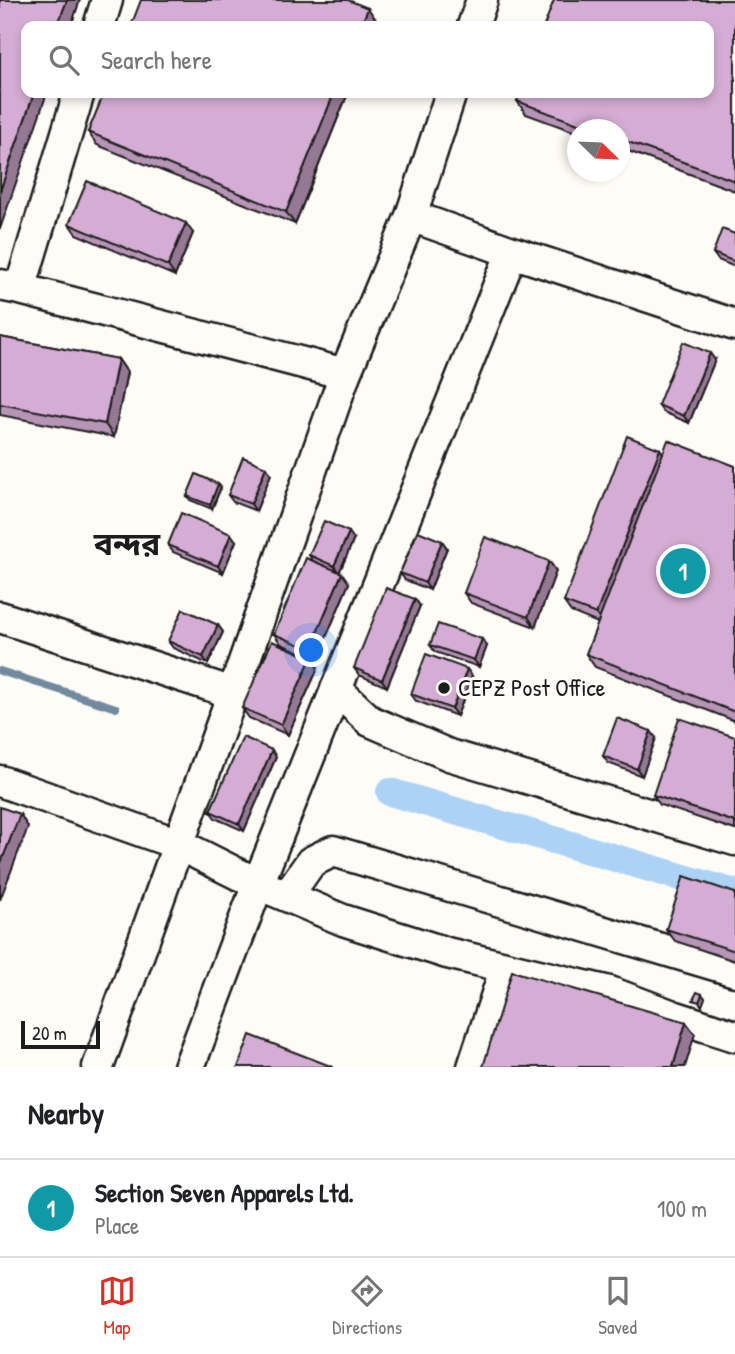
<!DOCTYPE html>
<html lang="en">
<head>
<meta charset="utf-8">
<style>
	:root { --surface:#fff; --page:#f6f6f6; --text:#202124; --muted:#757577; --line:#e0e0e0; --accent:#d93025 }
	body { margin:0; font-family:"Patrick Hand","Noto Sans Bengali",sans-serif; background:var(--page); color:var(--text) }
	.compass { position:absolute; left:567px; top:119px; width:63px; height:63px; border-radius:50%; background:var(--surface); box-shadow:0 4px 10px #0003; rotate:113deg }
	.scale { position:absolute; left:21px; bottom:18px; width:79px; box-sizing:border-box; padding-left:7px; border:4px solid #1c1c1c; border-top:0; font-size:19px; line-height:24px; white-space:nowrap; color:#1c1c1c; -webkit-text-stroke:5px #fdfcf7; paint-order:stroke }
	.you { position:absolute; left:312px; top:651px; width:24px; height:24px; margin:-18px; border:5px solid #fff; border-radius:50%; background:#1a73e8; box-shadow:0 0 0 10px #1a73e833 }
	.badge { display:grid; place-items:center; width:46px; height:46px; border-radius:50%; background:var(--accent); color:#fff; font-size:23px; font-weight:700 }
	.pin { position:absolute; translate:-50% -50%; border:4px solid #fff; box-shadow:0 2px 7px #0006 }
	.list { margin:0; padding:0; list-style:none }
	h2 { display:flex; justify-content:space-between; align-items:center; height:91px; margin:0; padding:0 28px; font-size:30px }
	h2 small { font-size:23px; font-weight:400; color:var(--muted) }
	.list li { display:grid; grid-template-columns:46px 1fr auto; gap:21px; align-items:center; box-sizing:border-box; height:98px; padding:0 28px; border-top:2px solid var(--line) }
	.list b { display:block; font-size:26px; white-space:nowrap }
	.list p { margin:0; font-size:23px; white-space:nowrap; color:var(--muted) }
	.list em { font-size:23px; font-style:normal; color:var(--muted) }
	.icon { flex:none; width:38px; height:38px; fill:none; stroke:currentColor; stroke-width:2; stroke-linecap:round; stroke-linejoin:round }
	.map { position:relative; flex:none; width:735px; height:1067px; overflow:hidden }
	.search { position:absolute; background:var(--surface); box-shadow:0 4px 10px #0003; left:21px; right:21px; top:21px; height:77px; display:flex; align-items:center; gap:18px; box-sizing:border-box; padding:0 24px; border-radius:14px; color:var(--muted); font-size:26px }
	.sheet { height:189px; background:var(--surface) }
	nav { display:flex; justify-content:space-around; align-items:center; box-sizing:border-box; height:98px; border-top:2px solid var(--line); background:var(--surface); font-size:19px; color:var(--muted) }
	nav a { display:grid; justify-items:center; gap:4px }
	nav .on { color:var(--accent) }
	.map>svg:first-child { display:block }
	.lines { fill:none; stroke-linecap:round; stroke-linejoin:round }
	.stream { stroke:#728a9f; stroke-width:8 }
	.canal { stroke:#acd3f6; stroke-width:28 }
	.minor-casing { stroke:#1c1c1c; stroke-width:35 }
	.minor { stroke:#fdfcf7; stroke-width:30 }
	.wall { fill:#b795b6; stroke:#1c1c1c; stroke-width:2 }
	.shaded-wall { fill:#957994; stroke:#1c1c1c; stroke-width:2 }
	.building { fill:#d5add4; stroke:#1c1c1c; stroke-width:2 }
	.poi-dot { fill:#1c1c1c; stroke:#fdfcf7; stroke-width:2.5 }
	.labels { text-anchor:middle; stroke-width:6; stroke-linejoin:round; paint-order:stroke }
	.poi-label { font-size:24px; fill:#1c1c1c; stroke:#fdfcf7; text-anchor:start }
	.district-label { font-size:32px; font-weight:bold; fill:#1c1c1c; stroke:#fdfcf7 }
</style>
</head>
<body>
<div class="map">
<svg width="735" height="1067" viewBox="0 0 735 1067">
	<rect width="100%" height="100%" fill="#fdfcf7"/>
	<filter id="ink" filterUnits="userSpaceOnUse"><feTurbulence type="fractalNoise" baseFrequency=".0143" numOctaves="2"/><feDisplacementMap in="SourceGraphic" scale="14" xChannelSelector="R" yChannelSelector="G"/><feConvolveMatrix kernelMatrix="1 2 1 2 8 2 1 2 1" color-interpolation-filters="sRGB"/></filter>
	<g filter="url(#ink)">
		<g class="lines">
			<path class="stream" d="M0 671 116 708"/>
			<path class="canal" d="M390 792 735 893"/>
			<defs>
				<path id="minor" d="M99 26 107 0
					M473 26 482 0
					M411 216 512 252 735 325
					M0 285 20 289 345 374
					M20 289 79 93
					M0 617 233 693
					M336 689 370 721 449 755 735 840
					M0 781 178 844 258 884 343 920 447 953 610 992 676 1017 735 1036
					M287 896 311 862 333 851 735 971
					M98 1067 233 693 345 374 411 216 451 93
					M189 1067 258 884 512 252
					M473 1067 506 967"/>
			</defs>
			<use href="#minor" class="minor-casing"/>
			<use href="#minor" class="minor"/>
		</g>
		<path class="wall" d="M735 0V191L620 148V130H578V133L526 114 517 101Z
			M348 93 295 224 97 145 88 132Z
			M69 224 193 233 175 276 76 234Z
			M735 234V267L718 260 713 253Z
			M0 337 118 359 127 372 114 437 0 415Z
			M715 360 689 423 663 412 658 405Z
			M660 449 663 454 735 466V721L595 667 586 654 598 623 571 612 564 602Z
			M266 467 271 474 256 511 233 502 228 495Z
			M221 487 212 509 190 500 187 496Z
			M354 539 339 572 349 583 317 659 281 644 274 634 313 561 309 555Z
			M236 541 223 573 173 552 168 545Z
			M442 541 447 548 430 590 405 580 400 573Z
			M549 561 556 571 535 627 471 603 464 593Z
			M415 599 420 606 387 687 359 675 354 668Z
			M218 625 223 632 208 664 173 648 168 641Z
			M430 645 487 646 479 667 435 652Z
			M318 668 288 735 249 718 242 708Z
			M472 676 457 716 416 701 411 694Z
			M735 737V830L660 805 653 795Z
			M656 738 642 776 608 763 603 756Z
			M276 757 244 831 215 818 210 811Z
			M735 893V961L675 941 666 929Z"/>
		<path class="shaded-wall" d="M67 0H80L71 26H57Z
			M368 8 377 21 374 26H361Z
			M34 93H47L0 229V191Z
			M334 93H348L295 224 286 212Z
			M186 223 193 233 175 276 168 266Z
			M710 353 715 360 689 423 684 416Z
			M118 359 127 372 114 437 105 424Z
			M660 449 667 459 603 624 596 614Z
			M266 467 271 474 256 511 251 504Z
			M218 484 221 487 212 509 210 505Z
			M349 532 354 539 339 573 334 566Z
			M231 534 236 541 223 573 218 566Z
			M442 541 447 548 430 590 425 583Z
			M549 561 556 571 535 627 528 617Z
			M342 573 349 583 317 659 310 649Z
			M415 599 420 606 387 687 382 680Z
			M218 625 223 632 208 664 203 657Z
			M482 639 487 646 479 667 474 660Z
			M311 658 318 668 288 735 281 725Z
			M467 669 472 676 457 716 452 709Z
			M651 731 656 738 642 776 637 769Z
			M272 750 276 757 244 831 239 824Z
			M20 814 28 827 0 900V865Z
			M702 994 705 998 702 1006 699 1002Z
			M686 1022 695 1034 685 1067H673Z"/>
		<path class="building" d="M0 0H67L57 26H26V93H34L0 191Z
			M141 0H348L368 8 361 26H131Z
			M554 0H735V181L620 139V130H594L517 101 520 93H709V26H544Z
			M104 93H334L286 212 88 132Z
			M87 181 186 223 168 266 69 224Z
			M722 229 735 234V262L713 253Z
			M0 337 118 359 105 424 0 404Z
			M683 342 710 353 684 416 658 405Z
			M627 436 660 449 596 614 564 602Z
			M668 440 735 466V712L586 654Z
			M243 457 266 467 251 504 228 495Z
			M196 474 218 484 210 505 187 496Z
			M181 513 231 534 218 566 168 545Z
			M324 521 349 532 334 566 309 555Z
			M418 531 442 541 425 583 400 573Z
			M485 537 549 561 528 617 464 593Z
			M306 558 342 573 310 649 274 634Z
			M386 588 415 599 382 680 354 668Z
			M183 609 218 625 203 657 168 641Z
			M438 624 482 639 474 660 430 645Z
			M272 641 311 658 281 725 242 708Z
			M426 654 467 669 452 709 411 694Z
			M617 718 651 731 637 769 603 756Z
			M679 718 735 737V822L653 795Z
			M243 737 272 750 239 824 210 811Z
			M0 807 20 814 0 865Z
			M684 876 735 893V951L666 929Z
			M512 971 686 1022 673 1067H483Z
			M697 992 702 994 699 1002 693 1000Z
			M250 1035 333 1067H238Z"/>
	</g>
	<circle class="poi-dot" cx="444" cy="688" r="7"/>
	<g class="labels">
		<g class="poi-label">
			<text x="458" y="696">CEPZ Post Office</text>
		</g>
		<g class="district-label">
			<text x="127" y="555">বন্দর</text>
		</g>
	</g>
</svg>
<svg class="compass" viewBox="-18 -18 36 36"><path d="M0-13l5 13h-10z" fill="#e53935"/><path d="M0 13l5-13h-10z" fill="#757577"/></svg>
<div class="scale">20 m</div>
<div class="you"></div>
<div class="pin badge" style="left:683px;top:571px;background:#0f9aa8">1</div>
<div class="search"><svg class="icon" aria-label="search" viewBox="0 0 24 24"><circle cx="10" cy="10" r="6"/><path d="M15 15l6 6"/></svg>Search here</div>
</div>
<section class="sheet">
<h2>Nearby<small></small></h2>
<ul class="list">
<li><span class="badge" style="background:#0f9aa8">1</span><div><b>Section Seven Apparels Ltd.</b><p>Place</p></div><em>100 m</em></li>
</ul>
</section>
<nav>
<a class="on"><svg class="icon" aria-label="map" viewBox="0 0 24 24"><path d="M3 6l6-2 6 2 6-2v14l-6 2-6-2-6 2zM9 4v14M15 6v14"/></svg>Map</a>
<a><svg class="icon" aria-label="directions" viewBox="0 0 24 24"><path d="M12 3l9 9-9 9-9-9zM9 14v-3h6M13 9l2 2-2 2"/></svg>Directions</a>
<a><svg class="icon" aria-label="saved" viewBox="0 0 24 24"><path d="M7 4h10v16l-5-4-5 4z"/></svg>Saved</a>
</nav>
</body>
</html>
